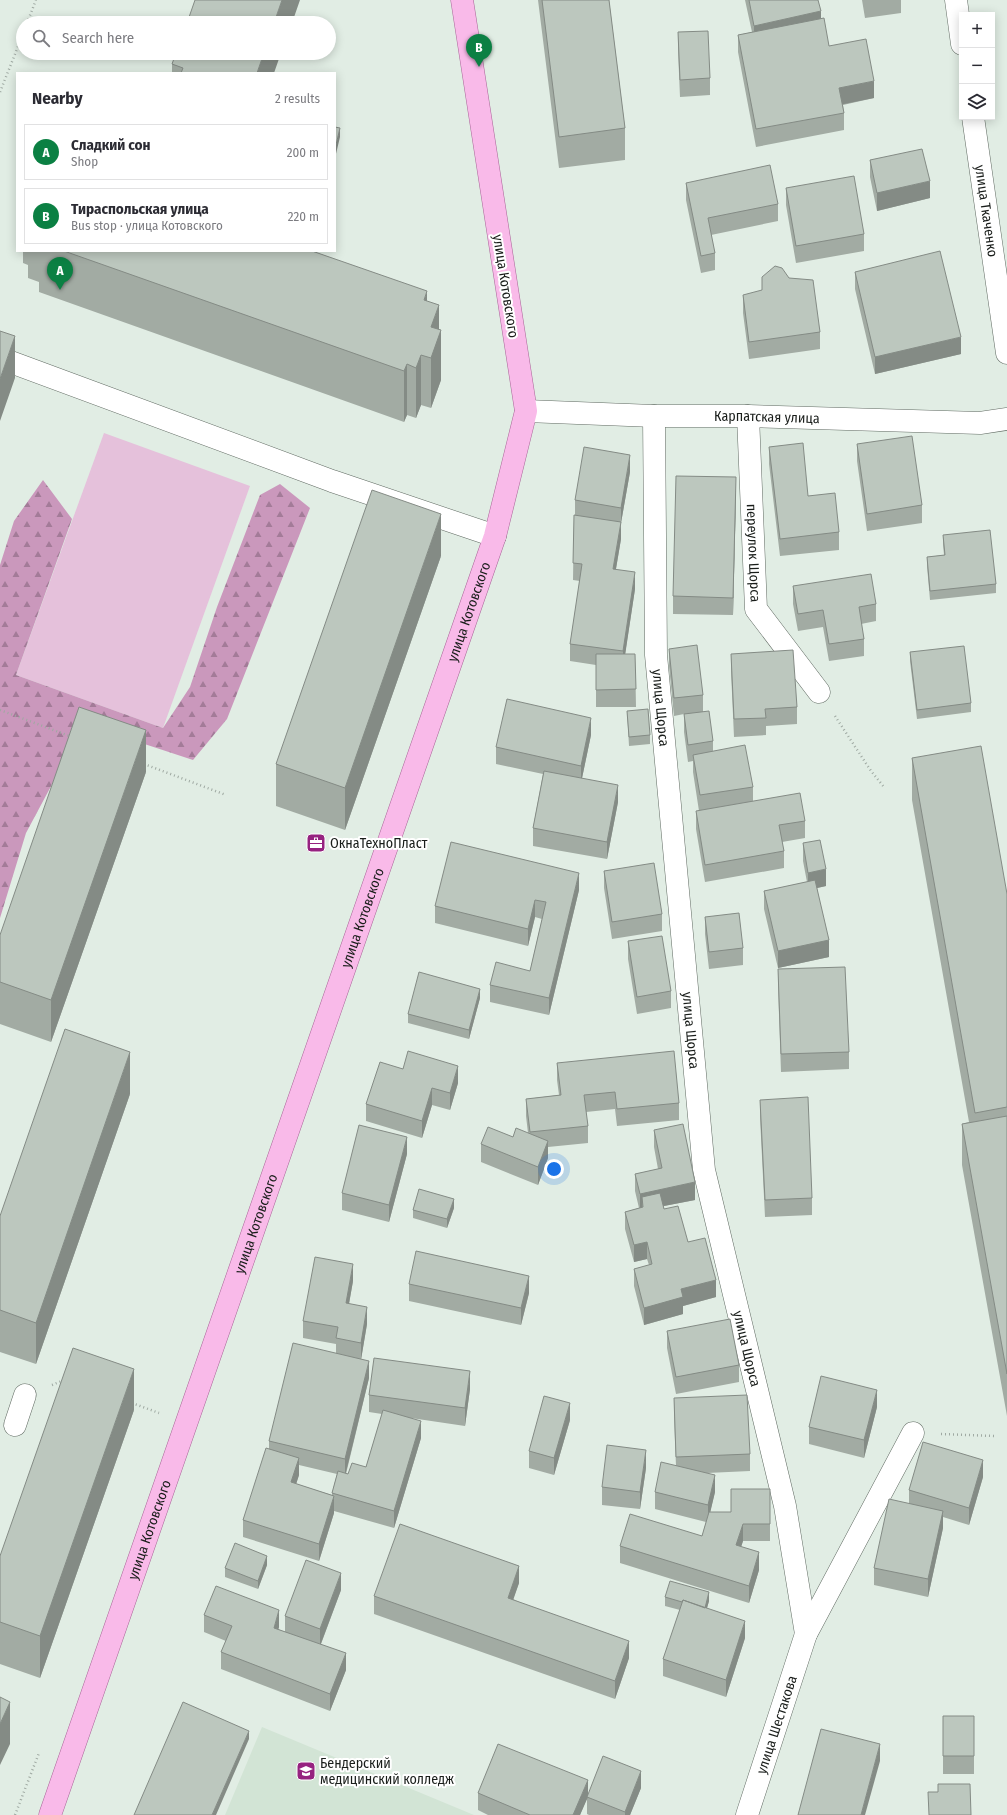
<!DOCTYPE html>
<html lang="en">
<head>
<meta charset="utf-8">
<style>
	:root { --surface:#fff; --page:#f2f2f3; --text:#2b2b33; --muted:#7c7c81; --line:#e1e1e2; --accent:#0b8043 }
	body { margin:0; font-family:"Fira Sans Condensed",sans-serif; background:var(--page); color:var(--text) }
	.controls { position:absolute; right:12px; top:12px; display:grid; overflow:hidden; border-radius:0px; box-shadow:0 2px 10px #0003 }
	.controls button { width:36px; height:36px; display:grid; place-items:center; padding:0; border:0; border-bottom:1px solid var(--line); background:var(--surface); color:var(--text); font:20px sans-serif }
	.you { position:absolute; left:554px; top:1169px; width:14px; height:14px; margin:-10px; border:3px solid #fff; border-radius:50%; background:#1a73e8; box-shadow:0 0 0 6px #1a73e833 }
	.badge { display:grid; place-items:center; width:26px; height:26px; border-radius:50%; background:var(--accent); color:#fff; font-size:13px; font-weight:700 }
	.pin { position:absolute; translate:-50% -33px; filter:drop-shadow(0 1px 2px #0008) }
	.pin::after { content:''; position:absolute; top:21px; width:14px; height:12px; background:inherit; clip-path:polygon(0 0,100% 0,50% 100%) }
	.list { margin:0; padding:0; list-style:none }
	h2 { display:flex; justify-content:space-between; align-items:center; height:52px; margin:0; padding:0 16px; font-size:17px }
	h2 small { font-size:13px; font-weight:400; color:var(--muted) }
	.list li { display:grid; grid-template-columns:26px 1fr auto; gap:12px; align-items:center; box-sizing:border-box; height:56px; margin:0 8px 8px; padding:0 8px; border:1px solid var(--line); border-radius:0px }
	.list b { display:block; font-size:15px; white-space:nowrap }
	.list p { margin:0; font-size:13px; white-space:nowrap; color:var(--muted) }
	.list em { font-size:13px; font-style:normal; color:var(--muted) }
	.icon { flex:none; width:22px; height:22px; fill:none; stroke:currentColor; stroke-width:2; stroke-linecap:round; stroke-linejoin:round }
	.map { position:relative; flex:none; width:1007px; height:1815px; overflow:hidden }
	.search { position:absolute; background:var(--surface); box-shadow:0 2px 10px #0003; left:16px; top:16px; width:320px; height:44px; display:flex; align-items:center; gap:10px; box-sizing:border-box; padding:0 14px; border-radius:22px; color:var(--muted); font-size:15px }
	.panel { position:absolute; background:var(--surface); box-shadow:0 2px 10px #0003; left:16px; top:72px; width:320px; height:180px; border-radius:0px }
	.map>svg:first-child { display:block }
	.built { fill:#d2e4d5 }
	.green { fill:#e5c1db }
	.forest { fill:url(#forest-firs) }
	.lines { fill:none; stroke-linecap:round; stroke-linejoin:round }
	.minor-casing { stroke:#616b63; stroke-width:23 }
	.major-casing { stroke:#a86597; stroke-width:23 }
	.path { stroke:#9fa9a2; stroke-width:2.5; stroke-dasharray:1 3; stroke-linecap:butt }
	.minor { stroke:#fff; stroke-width:22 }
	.major { stroke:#f9bae9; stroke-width:22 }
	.wall { fill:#a2aba3; fill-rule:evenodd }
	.shaded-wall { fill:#848b85 }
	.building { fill:#bcc7be; stroke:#848b85 }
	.labels { text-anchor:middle; stroke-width:4; stroke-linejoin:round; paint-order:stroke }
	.street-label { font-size:14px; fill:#191d1a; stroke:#fff }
	.poi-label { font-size:14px; fill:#191d1a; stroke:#fff; text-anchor:start }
</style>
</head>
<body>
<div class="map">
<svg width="1007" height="1815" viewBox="0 0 1007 1815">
	<defs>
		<pattern id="forest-firs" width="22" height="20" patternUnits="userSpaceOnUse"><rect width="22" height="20" fill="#ca98bc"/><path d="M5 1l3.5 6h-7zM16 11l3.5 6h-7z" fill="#a37b98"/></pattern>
	</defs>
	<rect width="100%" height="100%" fill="#e1ede4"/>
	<path class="built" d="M262 1727 474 1815H225Z"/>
	<path class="green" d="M104 433 250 486 163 728 16 675Z"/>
	<path class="forest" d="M43 480 72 519 16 675 163 728 190 687 217 607 260 495 280 484 310 508 227 719 193 760 108 732 57 775 26 833 0 918V565L14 521Z"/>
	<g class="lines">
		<defs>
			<g id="minor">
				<path d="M956 0 962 44"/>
				<path id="s1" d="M973 117 1007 353"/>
				<path d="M0 358 332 481 495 536"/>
				<path id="s2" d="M526 411 654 416H748L980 423 1007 419"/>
				<path id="s3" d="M654 416 656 655 704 1170 785 1506 806 1634"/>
				<path id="s4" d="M748 416 756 609 819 692"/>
				<path d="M15 1425 25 1395"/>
				<path id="s5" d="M747 1815 806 1634 913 1433"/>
			</g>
			<g id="major">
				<path id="s6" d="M50 1815 495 536 526 411 462 0"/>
			</g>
		</defs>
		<use href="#minor" class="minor-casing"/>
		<use href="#major" class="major-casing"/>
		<path class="path" d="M27 23 36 0
			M0 92 23 34
			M0 710 72 737
			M835 716 871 771 884 787
			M144 764 226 795
			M52 1385 64 1380
			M132 1403 159 1413
			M941 1434 994 1436
			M15 1815 39 1753"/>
		<use href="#minor" class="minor"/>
		<use href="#major" class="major"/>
	</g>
	<path class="wall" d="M538 0H609L625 128V160L559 168Z
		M745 0H818L821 19 829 46 874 98 843 105 844 113V130L756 147 738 52V35L752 32Z
		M862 0H901V13L865 18Z
		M678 32 710 78V95L680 97 678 50Z
		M172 64 274 73H172Z
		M870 160 930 198 877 211 870 177Z
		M686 183 778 204V221L711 235 715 253V270L701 273 686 200Z
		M786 188 864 234V251L796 263 786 205Z
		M23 251H312L427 301 439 329 441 380 431 408 421 405 416 418 407 415 404 422 39 292V282L28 278V265L23 263Z
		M855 272 961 354 875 374 855 289Z
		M743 295 820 332V349L749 359 743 313Z
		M857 444 922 505V523L867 531 857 461Z
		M769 447 808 496 839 532V550L780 556 769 464Z
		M630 472 621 523V539L616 569 635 589 625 654H635L636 707H596V665L570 661V644L580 581 573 580 574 515H575V500Z
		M736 494 733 615 673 614V596Z
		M943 535 996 584V593L930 600 927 566V557L944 555 943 544Z
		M441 556 345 830 276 806V764Z
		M793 586 876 604V621L861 624 864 639V656L829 661 823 627 798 631 793 604Z
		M669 649 703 695V712L713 741V751L753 787V801L805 821V838L782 842 784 851V868L705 882 696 829V811H699L693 772V761L688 762 684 732V714L674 716 669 666Z
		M910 652 971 703V712L917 719 910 661Z
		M731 654 797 707V724L766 726V735L734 737 731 671Z
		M627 711 650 735V744L629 746Z
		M591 735 582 778 618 802 607 859 533 846V828L543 774 496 764V747Z
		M912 758 1007 894V1416L962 1165V1124L969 1122 912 800Z
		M146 772 51 1042 0 1024V935Z
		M803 843 826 886 817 888 829 957 778 968 764 909V891L807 882 803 861Z
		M604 871 662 914V931L612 939 604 888Z
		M579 890 549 1015 490 1002V985L530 971 542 919 535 917 528 946 435 923V906Z
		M705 917 743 948V965L709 969 705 934Z
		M628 941 671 991V1008L637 1014 628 959Z
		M778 969 849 1052V1069L781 1072 778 986Z
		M480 998 469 1039 408 1023V1014Z
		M557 1063 679 1103V1120L617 1126 615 1109 586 1112 588 1126V1143L548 1147V1158L538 1185 481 1162V1144L513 1137 528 1133 526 1116V1099L559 1095 557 1080Z
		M403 1069 458 1083 450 1110 432 1105 422 1138 366 1121V1104Z
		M130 1094 36 1364 0 1352V1216Z
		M760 1100 812 1198V1215L765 1217 760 1117Z
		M654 1130 695 1200 664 1206V1209L688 1242 716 1297 683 1306V1314L644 1325 634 1286V1269L649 1265 647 1259 634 1262 625 1229V1212L639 1208 635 1191V1174L658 1169 654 1147Z
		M407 1154 389 1222 342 1210V1193Z
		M454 1208 447 1228 413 1218V1210Z
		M353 1281 349 1304 367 1324 361 1359 369 1378 346 1474H348L366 1467 382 1414 369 1412V1395L470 1389 465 1426 411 1418 421 1438 394 1528 334 1511V1513L319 1561 243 1537V1520L269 1449V1441L336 1353V1344L303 1338V1321ZM299 1465 337 1474 332 1493V1495L296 1484 299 1475Z
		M409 1284 529 1293 521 1325 409 1301Z
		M667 1331 739 1365V1382L676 1394 667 1348Z
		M674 1398 750 1454V1471L707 1473 715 1492 710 1512H731L770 1489V1541H743L741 1547 759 1570 749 1603 620 1563V1546L702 1536 706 1522 655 1509V1492L676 1466 674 1416Z
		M877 1407 864 1458 809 1444V1427Z
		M134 1410 40 1678 0 1664V1556Z
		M570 1420 554 1475 529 1468V1451Z
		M646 1468 640 1509 602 1505V1487Z
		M983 1477 969 1525 943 1517V1528L928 1597 874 1585V1568L909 1504V1490Z
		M267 1565 258 1589 225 1577V1568Z
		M519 1583 513 1599 629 1658 615 1699 374 1614V1596Z
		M341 1590 321 1644 346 1670 330 1711 221 1669V1652L226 1641 204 1632V1615L279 1627 278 1629 285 1632V1616Z
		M665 1597 709 1601 707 1608 745 1638 726 1697 663 1676V1659L680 1610 665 1606Z
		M943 1716H974V1774H943Z
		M641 1788 630 1815H589L587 1814V1798L580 1815H488L478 1810V1793L588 1796Z"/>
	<path class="shaded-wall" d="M282 0H300L292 23H274Z
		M821 11V28L754 43V26Z
		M264 53H281L274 73H257Z
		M874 81V98L839 105V88Z
		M340 128V137L335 158V149Z
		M930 181V198L877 211V193Z
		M427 291V341L424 300Z
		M439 305V335L441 330V380L431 408V327Z
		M15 336V378L0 421V379Z
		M961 337V354L875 374V357Z
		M421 355V405L416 418V368Z
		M407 364V415L404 422V371Z
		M630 455V472L621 523V539L613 586V569L621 524V508Z
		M736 477V494L733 615V598Z
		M441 514V556L345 830V788Z
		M635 572V589L623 669V651Z
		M591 718V735L581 783V766Z
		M146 730V772L51 1042V1000Z
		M618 785V802L607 859V842Z
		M826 869V886L808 890V873Z
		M579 873V890L549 1015V998Z
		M535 900V917L528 946V929Z
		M829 940V957L778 968V951Z
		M480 989V998L469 1039V1030Z
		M130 1052V1094L36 1364V1323Z
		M458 1066V1083L450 1110V1093Z
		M432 1088V1105L422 1138V1121Z
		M407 1137V1154L389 1222V1205Z
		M548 1141V1158L538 1185V1167Z
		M695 1182V1200L643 1210 642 1197V1211H640V1194Z
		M454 1199V1208L447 1228V1219Z
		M647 1242V1259L634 1262V1245Z
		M353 1264V1281L346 1320V1303Z
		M529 1276V1293L521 1325V1308Z
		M716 1280V1297L683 1306V1314L644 1325V1308L681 1289Z
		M367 1307V1324L361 1360V1343Z
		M369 1361V1378L345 1476V1459Z
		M134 1369V1410L40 1678V1636Z
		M470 1371V1389L465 1426V1408Z
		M877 1390V1407L864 1458V1440Z
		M570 1403V1420L554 1475V1458Z
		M421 1421V1438L394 1528V1511Z
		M646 1450V1468L640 1509V1492Z
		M299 1458V1475L291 1500V1482Z
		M983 1460V1477L969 1525V1508Z
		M715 1475V1492L708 1522V1505Z
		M334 1496V1513L319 1561V1544Z
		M943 1511V1528L928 1597V1579Z
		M743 1524V1541L736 1562V1545Z
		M759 1552V1570L749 1603V1586Z
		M267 1556V1565L258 1589V1581Z
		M519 1566V1583L508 1615V1598Z
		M341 1573V1590L320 1646V1629Z
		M709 1592V1601L704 1618V1609Z
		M279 1610V1627L274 1645V1628Z
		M745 1621V1638L726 1697V1680Z
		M629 1641V1658L615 1699V1681Z
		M346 1653V1670L330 1711V1694Z
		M10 1702V1744L0 1765V1724Z
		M249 1731V1739L216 1815H212Z
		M880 1744V1761L865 1815H861Z
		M641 1771V1788L630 1815H625V1812Z
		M588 1780V1797L580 1815H573Z"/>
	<path class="building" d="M195 0H282L274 23H187Z
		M542 0H609L625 128 559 137Z
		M749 0H818L821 11 754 26Z
		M824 18 829 46 866 39 874 81 839 88 844 113 756 129 738 35Z
		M708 31 710 78 680 80 678 32Z
		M176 53H264L257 73H181L183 68 172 64Z
		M335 127 340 128 335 149Z
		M922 149 930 181 877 193 870 160Z
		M770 165 778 204 708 218 715 253 701 256 686 183Z
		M854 176 864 234 796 246 786 188Z
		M64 251H312L427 291 424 300 439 305 431 327 441 330 431 358 421 355 416 368 407 364 404 371Z
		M940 251 961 337 875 357 855 272Z
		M775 266 782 268 789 278 813 280 820 332 749 342 743 295 762 290V277Z
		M0 331 15 336 0 379Z
		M912 436 922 505 867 514 857 444Z
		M803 443 808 496 835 493 839 532 780 539 769 447Z
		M584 447 630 455 621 508 575 500Z
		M676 476 736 477 733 598 673 596Z
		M372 490 441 514 345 788 276 764Z
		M574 515 621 522 613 569 635 572 623 651 570 644 582 564 573 563Z
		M990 530 996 584 930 591 927 557 945 555 943 535Z
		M871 574 876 604 859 607 864 639 829 644 823 610 798 614 793 586Z
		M697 645 703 695 674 698 669 649Z
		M964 646 971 703 917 710 910 652Z
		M793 650 797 707 765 709 766 718 734 719 731 654Z
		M596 654H635L636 689 596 690Z
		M507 699 591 718 581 766 496 747Z
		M79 707 146 730 51 1000 0 982V935Z
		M648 709 650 735 629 737 627 711Z
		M709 711 713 741 688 745 684 714Z
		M745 745 753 787 700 795 693 755Z
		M981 746 1007 894V1107L975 1113 912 758Z
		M544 771 618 785 607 842 533 828Z
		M800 793 805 821 779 825 784 851 705 865 696 811Z
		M820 840 826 869 808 873 803 843Z
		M451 842 579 873 549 998 490 985 496 962 530 971 546 902 535 900 528 929 435 906Z
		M654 863 662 914 612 922 604 871Z
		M815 880 829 940 778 951 764 891Z
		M739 913 743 948 709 952 705 917Z
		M662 936 671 991 637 997 628 941Z
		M845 967 849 1052 781 1054 778 969Z
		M419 972 480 989 469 1030 408 1014Z
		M65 1029 130 1052 36 1323 0 1310V1216Z
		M408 1051 458 1066 450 1093 432 1088 422 1121 366 1104 380 1062 403 1069Z
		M674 1051 679 1103 617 1109 615 1092 584 1095 588 1126 530 1132 526 1099 561 1095 557 1063Z
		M808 1097 812 1198 765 1200 760 1100Z
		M1007 1116V1374L962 1124Z
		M683 1124 695 1182 640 1194 635 1174 662 1168 654 1130Z
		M359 1125 407 1137 389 1205 342 1193Z
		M488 1127 513 1137 516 1128 548 1141 538 1167 481 1144Z
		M419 1189 454 1199 447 1219 413 1210Z
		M660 1193 664 1209 678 1206 688 1242 705 1238 716 1280 681 1289 683 1297 644 1308 634 1269 652 1264 647 1242 634 1245 625 1212 643 1207 642 1197Z
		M416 1251 529 1276 521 1308 409 1284Z
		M315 1257 353 1264 346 1303 367 1307 361 1343 336 1338 338 1327 303 1321Z
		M730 1319 739 1365 676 1377 667 1331Z
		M293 1343 369 1361 345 1459 269 1441Z
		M73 1348 134 1369 40 1636 0 1622V1556Z
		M374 1358 470 1371 465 1408 369 1395Z
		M821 1376 877 1390 864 1440 809 1427Z
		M747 1395 750 1454 676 1457 674 1398Z
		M544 1396 570 1403 554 1458 529 1451Z
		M383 1410 421 1421 394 1511 332 1493 338 1471 348 1474 352 1463 366 1467Z
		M923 1442 983 1460 969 1508 909 1490Z
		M607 1445 646 1450 640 1492 602 1487Z
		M266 1448 299 1458 291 1482 334 1496 319 1544 243 1520Z
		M661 1462 715 1475 708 1505 655 1492Z
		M731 1489H770V1524H743L736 1545 759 1552 749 1586 620 1546 630 1514 702 1536 709 1512H731Z
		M889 1499 943 1511 928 1579 874 1568Z
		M400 1524 519 1566 508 1598 629 1641 615 1681 374 1596Z
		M235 1543 267 1556 258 1581 225 1568Z
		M306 1560 341 1573 320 1629 285 1616Z
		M670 1581 709 1592 705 1608 683 1600 682 1602 665 1597Z
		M216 1586 279 1610 274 1628 346 1653 330 1694 221 1652 232 1626 204 1615Z
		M683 1600 745 1621 726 1680 663 1659Z
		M0 1697 10 1702 0 1724Z
		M183 1702 249 1731 212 1815H134Z
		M943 1716H974V1756H943Z
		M821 1729 880 1744 861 1815H798Z
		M498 1744 588 1780 573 1815H530L478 1793Z
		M603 1756 641 1771 625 1812 587 1797Z
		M938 1784H970L971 1815H929L928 1792H938Z"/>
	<defs>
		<symbol id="office-square" viewBox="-11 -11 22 22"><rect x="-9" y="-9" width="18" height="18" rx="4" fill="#962280" stroke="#fff"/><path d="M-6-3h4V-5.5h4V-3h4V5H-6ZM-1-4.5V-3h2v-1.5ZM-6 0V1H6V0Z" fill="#fff"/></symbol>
		<symbol id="university-square" viewBox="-11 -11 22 22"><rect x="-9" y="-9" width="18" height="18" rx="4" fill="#962280" stroke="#fff"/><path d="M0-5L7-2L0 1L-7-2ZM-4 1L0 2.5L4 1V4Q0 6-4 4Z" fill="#fff"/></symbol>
	</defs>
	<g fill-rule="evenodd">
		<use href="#office-square" x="305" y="832" width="22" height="22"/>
		<use href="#university-square" x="295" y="1760" width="22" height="22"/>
	</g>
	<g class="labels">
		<g class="street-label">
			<text dy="5" stroke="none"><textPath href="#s1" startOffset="95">улица Ткаченко</textPath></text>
			<text transform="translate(506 286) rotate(81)" y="5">улица Котовского</text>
			<text dy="5" stroke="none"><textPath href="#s2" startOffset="241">Карпатская улица</textPath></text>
			<text dy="5" stroke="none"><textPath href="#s4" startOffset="137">переулок Щорса</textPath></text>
			<text dy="5" stroke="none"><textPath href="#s6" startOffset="1274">улица Котовского</textPath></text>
			<text dy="5" stroke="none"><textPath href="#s3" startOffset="292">улица Щорса</textPath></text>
			<text dy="5" stroke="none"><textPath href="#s6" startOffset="950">улица Котовского</textPath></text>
			<text dy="5" stroke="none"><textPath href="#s3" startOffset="616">улица Щорса</textPath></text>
			<text dy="5" stroke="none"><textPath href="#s6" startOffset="626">улица Котовского</textPath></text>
			<text dy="5" stroke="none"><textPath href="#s3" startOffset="940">улица Щорса</textPath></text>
			<text dy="5" stroke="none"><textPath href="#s6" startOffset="302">улица Котовского</textPath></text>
			<text dy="5" stroke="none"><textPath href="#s5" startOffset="95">улица Шестакова</textPath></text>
		</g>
		<g class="poi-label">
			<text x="330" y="848">ОкнаТехноПласт</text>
			<text x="320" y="1768">Бендерский<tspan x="320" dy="16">медицинский колледж</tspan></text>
		</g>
	</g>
</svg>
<div class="controls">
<button>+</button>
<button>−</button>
<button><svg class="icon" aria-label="layers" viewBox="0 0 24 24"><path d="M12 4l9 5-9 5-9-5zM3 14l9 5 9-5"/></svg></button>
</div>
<div class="you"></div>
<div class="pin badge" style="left:60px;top:290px">A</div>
<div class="pin badge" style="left:479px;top:67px">B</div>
<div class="search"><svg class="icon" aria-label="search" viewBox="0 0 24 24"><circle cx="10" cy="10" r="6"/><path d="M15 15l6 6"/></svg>Search here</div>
<section class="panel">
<h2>Nearby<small>2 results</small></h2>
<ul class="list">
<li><span class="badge">A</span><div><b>Сладкий сон</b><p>Shop</p></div><em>200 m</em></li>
<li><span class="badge">B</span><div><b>Тираспольская улица</b><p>Bus stop · улица Котовского</p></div><em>220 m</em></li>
</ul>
</section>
</div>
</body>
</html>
